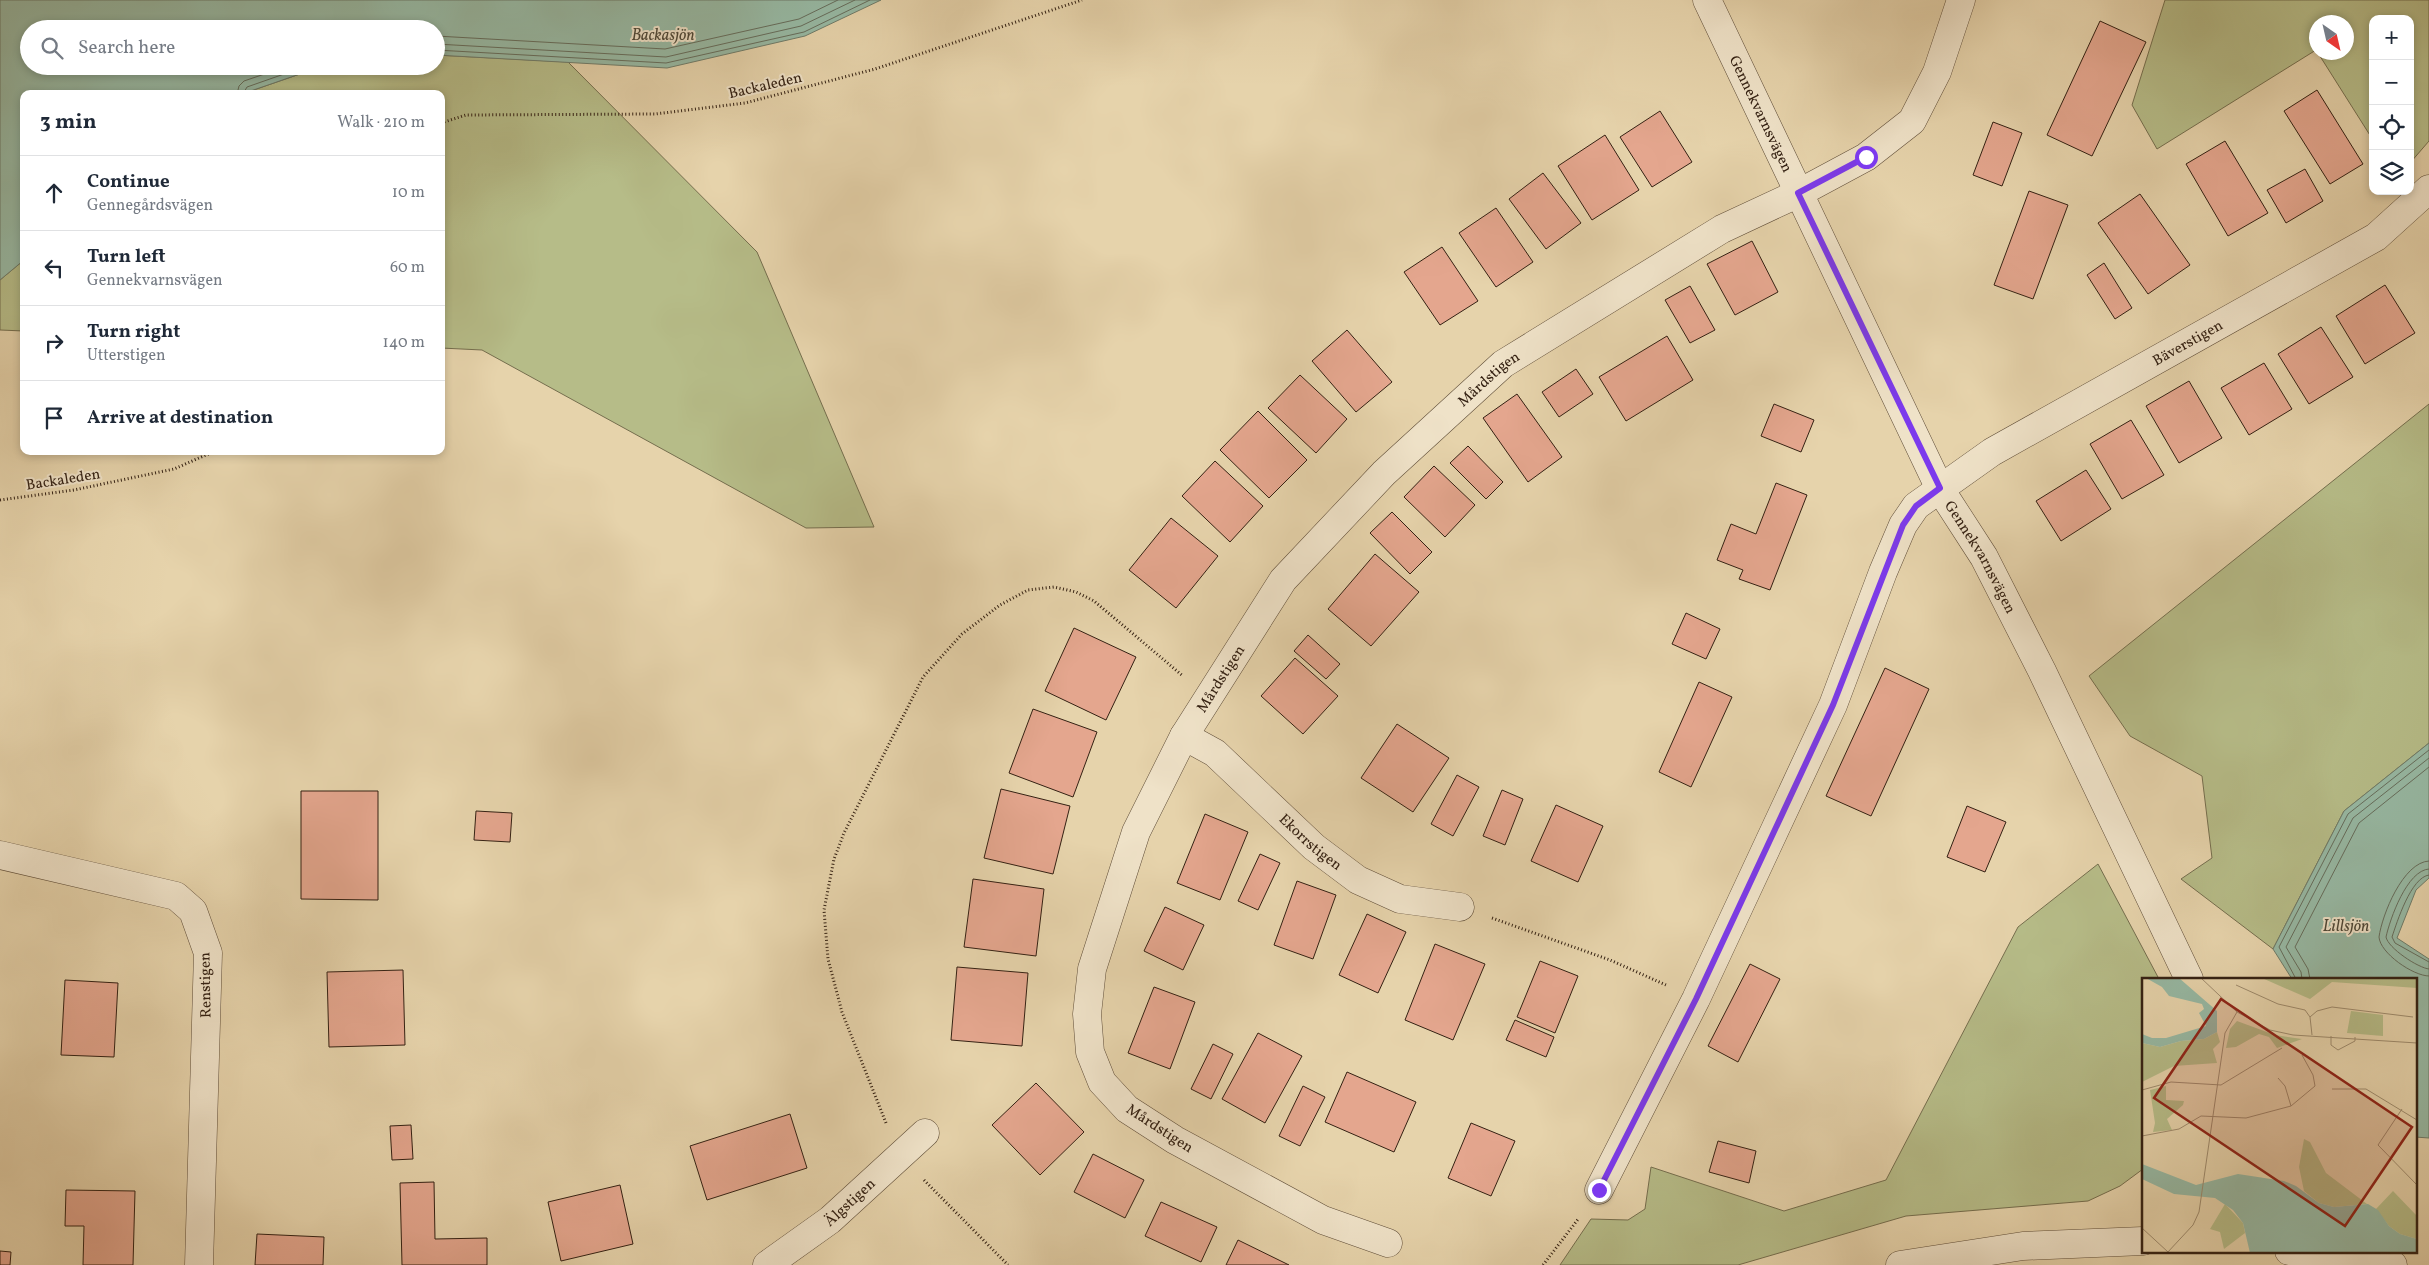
<!DOCTYPE html>
<html lang="en">
<head>
<meta charset="utf-8">
<style>
	:root { --surface:#fff; --page:#f2f2f3; --text:#1f2937; --muted:#747a83; --line:#e0e1e3 }
	body { margin:0; font-family:Vollkorn,serif; background:var(--page); color:var(--text) }
	.controls { position:absolute; right:15px; top:15px; display:grid; overflow:hidden; border-radius:10px; box-shadow:0 2px 8px #0003 }
	.controls button { width:45px; height:45px; display:grid; place-items:center; padding:0; border:0; border-bottom:1px solid var(--line); background:var(--surface); color:var(--text); font:25px sans-serif }
	.compass { position:absolute; left:2309px; top:15px; width:45px; height:45px; border-radius:50%; background:var(--surface); box-shadow:0 2px 8px #0003; rotate:146deg }
	.stop { position:absolute; width:15px; height:15px; margin:-11px; border:4px solid #7c3aed; border-radius:50%; background:#fff }
	.stop.end { background:#7c3aed; border-color:#fff; box-shadow:0 1px 5px #0008 }
	.list { margin:0; padding:0; list-style:none }
	h2 { display:flex; justify-content:space-between; align-items:center; height:65px; margin:0; padding:0 20px; font-size:21px }
	h2 small { font-size:16px; font-weight:400; color:var(--muted) }
	.list li { display:grid; grid-template-columns:32px 1fr auto; gap:15px; align-items:center; box-sizing:border-box; height:75px; padding:0 20px; border-top:1px solid var(--line) }
	.list b { display:block; font-size:19px; white-space:nowrap }
	.list p { margin:0; font-size:16px; white-space:nowrap; color:var(--muted) }
	.list em { font-size:16px; font-style:normal; color:var(--muted) }
	.icon { flex:none; width:28px; height:28px; fill:none; stroke:currentColor; stroke-width:2; stroke-linecap:round; stroke-linejoin:round }
	.map { position:relative; flex:none; width:2429px; height:1265px; overflow:hidden }
	.search { position:absolute; background:var(--surface); box-shadow:0 2px 8px #0003; left:20px; top:20px; width:425px; height:55px; display:flex; align-items:center; gap:12px; box-sizing:border-box; padding:0 18px; border-radius:28px; color:var(--muted); font-size:19px }
	.panel { position:absolute; background:var(--surface); box-shadow:0 2px 8px #0003; left:20px; top:90px; width:425px; height:365px; border-radius:10px }
	.map>svg:first-child { display:block }
	.green { fill:#b6bc88; stroke:#756e4e }
	.water { fill:#97b9a4; stroke:#6f7c6a }
	.lines { fill:none; stroke-linecap:round; stroke-linejoin:round }
	.shore { stroke:#666d5c; stroke-width:1 }
	.building { fill:#e4a68e; stroke:#342113 }
	.minor-casing { stroke:#604e39; stroke-width:29 }
	.path { stroke:#342113; stroke-width:3; stroke-dasharray:1 2.5; stroke-linecap:butt }
	.minor { stroke:#efe2c8; stroke-width:28 }
	.route { stroke:#7c3aed; stroke-width:6 }
	.labels { text-anchor:middle; stroke-width:4; stroke-linejoin:round; paint-order:stroke }
	.street-label { font-size:15px; fill:#342113; stroke:#efe2c8 }
	.water-label { font-size:16px; font-style:italic; fill:#4d4737; stroke:#efe2c8 }
	.inset-road { fill:none; stroke:#9f8c6e; stroke-width:1 }
	.view { fill:#8f2418; fill-opacity:0.15; stroke:#8f2418; stroke-width:2.5 }
	.inset-edge { fill:none; stroke:#342113; stroke-width:2.5 }
</style>
</head>
<body>
<div class="map">
<svg width="2429" height="1265" viewBox="0 0 2429 1265">
	<rect width="100%" height="100%" fill="#e6d3ab"/>
	<filter id="stains"><feTurbulence type="fractalNoise" baseFrequency=".004" numOctaves="4"/><feColorMatrix values="0 0 0 0 .2 0 0 0 0 .09 0 0 0 0 .02 0 0 0 .5 -.17"/></filter>
	<radialGradient id="worn" r=".72"><stop offset=".6" stop-color="#630" stop-opacity="0"/><stop offset="1" stop-color="#630" stop-opacity=".3"/></radialGradient>
	<path class="green" d="M2165 0H2429V141L2410 163V19H2373V140L2318 53 2346 52V22H2316V50L2157 149 2132 105Z
		M436 55 568 62 757 252 874 527 806 528 482 350 441 348V94H242L323 66H436Z
		M24 260V331L0 330V280Z
		M2429 404V743L2344 811 2273 949 2181 879 2212 858 2202 776 2130 736 2089 676Z
		M2098 864 2159 979H2143V1169L2120 1186 2088 1201 1906 1216 1738 1265H1560L1591 1219 1628 1220 1645 1209 1651 1167 1784 1211 1886 1180 2018 927Z"/>
	<path class="water" d="M0 0H881L805 36 667 68 436 55V29H29V66H323L242 94H24V260L0 280Z
		M2429 743V878L2416 890 2397 938 2429 959V1138L2415 1137V979H2292L2273 949 2344 811Z"/>
	<g class="lines">
		<path class="shore" d="M436 36 665 49 799 19 838 0
			M436 44 666 57 801 26 855 0
			M436 50 666 63 804 32 870 0
			M237 94 239 86 244 81 288 66
			M243 94 247 87 307 66
			M2429 861C2403 862 2382 915 2379 937 2380 953 2413 976 2429 976
			M2429 869C2407 870 2390 919 2386 937 2388 948 2418 968 2429 969
			M2429 875C2411 877 2397 922 2392 937L2395 943 2429 962
			M2296 979 2279 947 2348 814 2429 750
			M2302 979 2301 972 2286 947 2353 818 2429 758
			M2310 979 2308 969 2295 947 2359 823 2429 767"/>
	</g>
	<path class="building" d="M2100 21 2146 42 2092 156 2047 135Z
		M2317 90 2363 164 2330 184 2284 111Z
		M1660 111 1692 162 1652 187 1620 137Z
		M1993 122 2022 133 2002 186 1973 175Z
		M1605 135 1639 190 1592 220 1558 166Z
		M2225 141 2268 213 2228 236 2186 164Z
		M2305 169 2323 201 2286 223 2267 190Z
		M1543 173 1581 223 1546 249 1509 199Z
		M2029 191 2068 205 2033 299 1994 285Z
		M2140 194 2190 265 2148 294 2098 223Z
		M1496 208 1533 262 1496 287 1459 233Z
		M1752 241 1778 292 1735 315 1707 264Z
		M1442 247 1478 301 1440 325 1404 272Z
		M2104 263 2132 308 2115 319 2087 275Z
		M2385 285 2415 333 2365 364 2336 316Z
		M1690 286 1715 330 1690 343 1665 300Z
		M2321 327 2353 377 2309 404 2278 354Z
		M1347 330 1392 382 1356 412 1312 361Z
		M1667 336 1693 380 1626 421 1599 377Z
		M2264 363 2292 409 2249 435 2221 388Z
		M1576 369 1593 394 1559 417 1542 392Z
		M1300 375 1347 419 1316 453 1268 408Z
		M2189 381 2222 438 2179 463 2146 406Z
		M1517 394 1562 457 1528 482 1483 418Z
		M1774 404 1814 420 1801 452 1761 436Z
		M1258 411 1307 460 1269 498 1220 450Z
		M2131 420 2164 475 2122 499 2090 444Z
		M1468 446 1503 482 1486 499 1450 463Z
		M1215 461 1263 506 1230 542 1182 496Z
		M1434 466 1475 505 1445 537 1404 497Z
		M2086 470 2111 509 2061 541 2036 501Z
		M1776 483 1807 495 1770 590 1739 579 1743 570 1717 560 1731 524 1756 534Z
		M1392 512 1432 552 1410 574 1370 533Z
		M1171 518 1218 556 1176 608 1129 570Z
		M1375 554 1419 592 1371 646 1328 609Z
		M1686 613 1720 629 1706 659 1672 644Z
		M1074 628 1136 657 1106 720 1045 691Z
		M1308 635 1340 664 1326 679 1294 651Z
		M1295 658 1338 696 1303 734 1261 696Z
		M1885 668 1929 689 1871 816 1826 796Z
		M1699 682 1732 697 1691 787 1659 772Z
		M1033 709 1097 732 1073 797 1009 773Z
		M1397 724 1449 758 1413 812 1361 778Z
		M1457 775 1479 787 1453 836 1431 824Z
		M1001 789 1070 806 1053 874 984 858Z
		M1502 790 1523 799 1505 845 1483 836Z
		M301 791H378V900L301 899Z
		M1556 805 1603 826 1578 882 1531 861Z
		M1967 806 2006 822 1985 872 1947 857Z
		M476 811 512 813 510 842 474 840Z
		M1205 814 1248 832 1220 900 1177 883Z
		M1260 854 1280 863 1258 910 1238 901Z
		M973 879 1044 889 1036 956 964 947Z
		M1297 881 1336 895 1313 959 1274 945Z
		M1165 907 1204 925 1183 970 1144 951Z
		M1367 914 1406 932 1378 993 1339 975Z
		M1435 944 1485 964 1453 1040 1405 1020Z
		M1540 961 1578 976 1555 1033 1517 1017Z
		M1750 964 1780 979 1738 1062 1708 1046Z
		M957 967 1028 973 1022 1046 951 1040Z
		M403 970 405 1045 329 1047 327 972Z
		M65 980 118 983 114 1057 61 1055Z
		M1154 987 1195 1002 1170 1069 1128 1053Z
		M1515 1020 1554 1037 1546 1057 1506 1040Z
		M1258 1033 1302 1056 1265 1123 1222 1099Z
		M1213 1044 1233 1054 1211 1099 1191 1089Z
		M1347 1072 1416 1102 1394 1152 1325 1122Z
		M1036 1083 1084 1132 1040 1175 992 1125Z
		M1303 1086 1325 1097 1300 1146 1279 1136Z
		M790 1114 807 1168 707 1200 690 1146Z
		M1471 1123 1515 1141 1491 1196 1448 1178Z
		M411 1125 413 1159 392 1160 390 1126Z
		M1718 1141 1756 1151 1749 1183 1709 1172Z
		M1093 1154 1144 1180 1125 1218 1074 1192Z
		M434 1182 435 1239 487 1238V1265H402L400 1183Z
		M620 1185 633 1244 561 1261 548 1202Z
		M66 1190 135 1191 133 1265H83L84 1226H65Z
		M1161 1202 1217 1227 1201 1262 1145 1236Z
		M257 1234 324 1237 323 1265H255Z
		M1238 1240 1289 1265H1226Z
		M0 1251 11 1252 10 1265H0Z"/>
	<g class="lines">
		<defs>
			<g id="minor">
				<path id="s1" d="M1707 0 1940 489 1984 557 2042 671 2189 979"/>
				<path id="s2" d="M1184 736 1215 753 1314 847 1358 880 1400 899 1460 907"/>
				<path d="M0 855 176 896 193 911 208 953 199 1265"/>
				<path id="s3" d="M1599 1190 1696 999 1833 705 1883 572 1903 525 1916 506 1992 452 2376 237 2429 189"/>
				<path id="s4" d="M1388 1243 1323 1220 1175 1140 1127 1109 1102 1082 1090 1052 1087 1014 1092 969 1136 832 1184 736 1283 580 1384 473 1503 364 1722 229 1799 193 1866 157 1912 121 1937 72 1961 0"/>
				<path d="M2289 1251 2393 1265"/>
				<path id="s5" d="M767 1265 830 1220 925 1133"/>
				<path d="M1900 1265 2023 1246 2143 1241"/>
			</g>
		</defs>
		<use href="#minor" class="minor-casing"/>
		<path class="path" d="M441 123 466 115 655 114 745 103 875 69 1082 0
			M0 500 74 490 174 469 215 451
			M1492 918 1610 960 1666 985
			M886 1123 842 1012 828 959 824 910 834 859 844 833 923 677 962 634 1000 605 1028 590 1054 587 1076 592 1094 601 1183 676
			M924 1180 1008 1265
			M1543 1265 1579 1218"/>
		<use href="#minor" class="minor"/>
	</g>
	<g class="lines">
		<path class="route" d="M1599 1190 1696 999 1833 705 1903 525 1916 506 1940 488 1798 193 1866 157"/>
	</g>
	<g class="labels">
		<g class="street-label">
			<text transform="translate(765 85) rotate(-13)" y="5">Backaleden</text>
			<text dy="5" stroke="none"><textPath href="#s1" startOffset="126">Gennekvarnsvägen</textPath></text>
			<text dy="5" stroke="none"><textPath href="#s3" startOffset="1072">Bäverstigen</textPath></text>
			<text dy="5" stroke="none"><textPath href="#s4" startOffset="1171">Mårdstigen</textPath></text>
			<text transform="translate(63 479) rotate(-9)" y="5">Backaleden</text>
			<text dy="5" stroke="none"><textPath href="#s1" startOffset="621">Gennekvarnsvägen</textPath></text>
			<text dy="5" stroke="none"><textPath href="#s4" startOffset="766">Mårdstigen</textPath></text>
			<text dy="5" stroke="none"><textPath href="#s2" startOffset="166">Ekorrstigen</textPath></text>
			<text transform="translate(205 985) rotate(-91)" y="5">Renstigen</text>
			<text transform="translate(1160 1128) rotate(33)" y="5">Mårdstigen</text>
			<text dy="5" stroke="none"><textPath href="#s5" startOffset="104">Älgstigen</textPath></text>
		</g>
		<g class="water-label">
			<text x="663" y="40">Backasjön</text>
			<text x="2346" y="931">Lillsjön</text>
		</g>
	</g>
	<g transform="translate(2142 978)">
		<rect width="275" height="275" fill="#e6d3ab"/>
		<path d="M120 0H275V10L190 4 168 21ZM209 33 241 37V58L205 55ZM95 43 133 57 160 61 135 70 127 59 117 56 94 69 84 70 88 51ZM75 54 78 64 71 71 75 85 32 88 0 104V65L18 69 39 63 62 61ZM24 108V122L42 123 41 127 25 141 30 152 11 154 13 145 8 112ZM162 161 168 164 184 195 225 226 192 229 177 225 162 213 157 189ZM251 213 275 238V261L258 256 247 248 234 231ZM83 226 101 245 103 255 82 271 78 254 68 251Z" fill="#b6bc88"/>
		<path d="M4 0H37L75 33V54L62 61 39 63 18 69 0 65V56L10 60H24L64 48 57 35 62 31 60 26 27 18 20 9ZM0 186 54 207 96 196 142 203 154 208 177 225 192 229 226 226 236 232 247 248 258 256 275 261V275H108L101 245 91 232 73 220 32 216 0 201Z" fill="#97b9a4"/>
		<path class="inset-road" d="M59 0 95 34 128 52 151 57 275 65M94 7 136 26 163 32 168 39 170 57M168 39 175 33 190 29 271 39M189 58V67L196 72 213 63V59M136 100 143 108 149 128M190 111H224L275 142M0 112 29 104 79 107 140 70M260 131 236 167 275 207M0 158 37 151 59 138 104 140 149 128 173 108 171 97 160 77M0 250 26 274M25 275 51 247 57 234 83 55 95 34"/>
		<path class="view" d="M79 21 270 149 203 248 12 120Z"/>
		<rect width="275" height="275" class="inset-edge"/>
	</g>
	<rect width="100%" height="100%" filter="url(#stains)"/>
	<rect width="100%" height="100%" fill="url(#worn)"/>
</svg>
<div class="controls">
<button>+</button>
<button>−</button>
<button><svg class="icon" aria-label="locate" viewBox="0 0 24 24"><circle cx="12" cy="12" r="6"/><path d="M12 2v4M12 18v4M2 12h4M18 12h4"/></svg></button>
<button><svg class="icon" aria-label="layers" viewBox="0 0 24 24"><path d="M12 4l9 5-9 5-9-5zM3 14l9 5 9-5"/></svg></button>
</div>
<svg class="compass" viewBox="-18 -18 36 36"><path d="M0-13l5 13h-10z" fill="#e53935"/><path d="M0 13l5-13h-10z" fill="#747a83"/></svg>
<div class="stop" style="left:1866px;top:157px"></div>
<div class="stop end" style="left:1599px;top:1190px"></div>
<div class="search"><svg class="icon" aria-label="search" viewBox="0 0 24 24"><circle cx="10" cy="10" r="6"/><path d="M15 15l6 6"/></svg>Search here</div>
<section class="panel">
<h2>3 min<small>Walk · 210 m</small></h2>
<ul class="list">
<li><svg class="icon" aria-label="ahead" viewBox="0 0 24 24"><path d="M12 20V5M6 11l6-6 6 6"/></svg><div><b>Continue</b><p>Gennegårdsvägen</p></div><em>10 m</em></li>
<li><svg class="icon" aria-label="left" viewBox="0 0 24 24"><path d="M17 20v-9H6M10 6l-5 5 5 5"/></svg><div><b>Turn left</b><p>Gennekvarnsvägen</p></div><em>60 m</em></li>
<li><svg class="icon" aria-label="right" viewBox="0 0 24 24"><path d="M7 20v-9h11M14 6l5 5-5 5"/></svg><div><b>Turn right</b><p>Utterstigen</p></div><em>140 m</em></li>
<li><svg class="icon" aria-label="arrive" viewBox="0 0 24 24"><path d="M6 21V4h12l-3 4 3 4H6"/></svg><div><b>Arrive at destination</b></div></li>
</ul>
</section>
</div>
</body>
</html>
